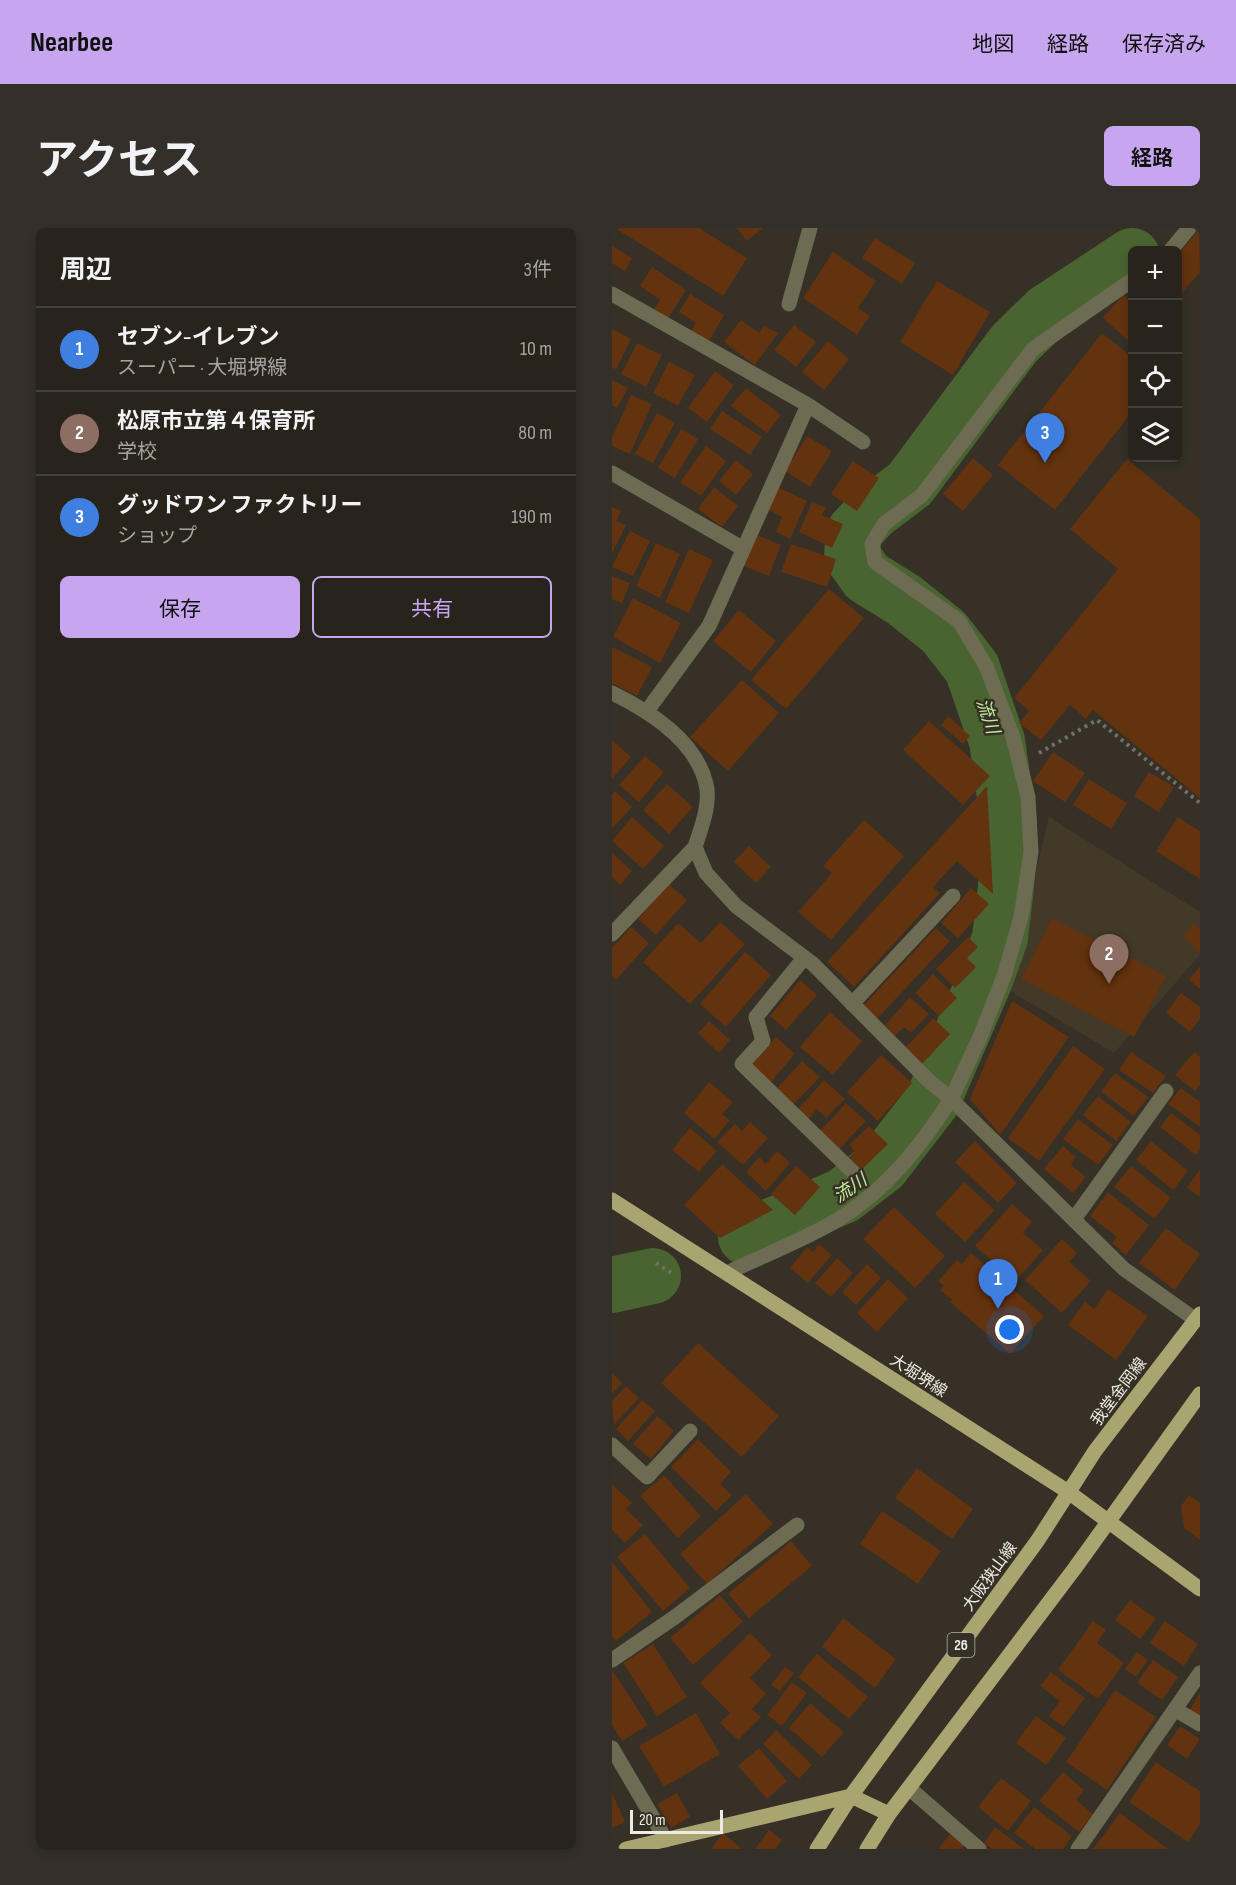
<!DOCTYPE html>
<html lang="ja">
<head>
<meta charset="utf-8">
<style>
	:root { --surface:#28241c; --page:#343029; --text:#f1f3f6; --muted:#a5a4a3; --line:#44413b; --accent:#c7a6ef }
	body { margin:0; font-family:"Sofia Sans Condensed","Noto Sans JP",sans-serif; background:var(--page); color:var(--text) }
	.controls { position:absolute; right:18px; top:18px; display:grid; overflow:hidden; border-radius:9px; box-shadow:0 3px 9px #0003 }
	.controls button { width:54px; height:54px; display:grid; place-items:center; padding:0; border:0; border-bottom:2px solid var(--line); background:var(--surface); color:var(--text); font:30px sans-serif }
	.scale { position:absolute; left:18px; bottom:15px; width:93px; box-sizing:border-box; padding-left:6px; border:3px solid #efebe4; border-top:0; font-size:16px; line-height:21px; white-space:nowrap; color:#efebe4; -webkit-text-stroke:4px #363026; paint-order:stroke }
	.you { position:absolute; left:398px; top:1102px; width:21px; height:21px; margin:-15px; border:4px solid #fff; border-radius:50%; background:#1a73e8; box-shadow:0 0 0 9px #1a73e833 }
	.badge { display:grid; place-items:center; width:39px; height:39px; border-radius:50%; background:var(--accent); color:#fff; font-size:20px; font-weight:700 }
	.pin { position:absolute; translate:-50% -50px; filter:drop-shadow(0 2px 3px #0008) }
	.pin::after { content:''; position:absolute; top:32px; width:21px; height:18px; background:inherit; clip-path:polygon(0 0,100% 0,50% 100%) }
	.list { margin:0; padding:0; list-style:none }
	h2 { display:flex; justify-content:space-between; align-items:center; height:78px; margin:0; padding:0 24px; font-size:26px }
	h2 small { font-size:20px; font-weight:400; color:var(--muted) }
	.list li { display:grid; grid-template-columns:39px 1fr auto; gap:18px; align-items:center; box-sizing:border-box; height:84px; padding:0 24px; border-top:2px solid var(--line) }
	.list b { display:block; font-size:22px; white-space:nowrap }
	.list p { margin:0; font-size:20px; white-space:nowrap; color:var(--muted) }
	.list em { font-size:20px; font-style:normal; color:var(--muted) }
	.actions { display:flex; gap:12px; padding:18px 24px }
	.actions a { flex:1; padding:14px 0; border:2px solid var(--accent); border-radius:9px; text-align:center; font-size:21px; color:var(--accent) }
	.actions .main { background:var(--accent); color:#111 }
	.icon { flex:none; width:33px; height:33px; fill:none; stroke:currentColor; stroke-width:2; stroke-linecap:round; stroke-linejoin:round }
	.map { position:relative; flex:none; width:588px; height:1621px; overflow:hidden; border-radius:9px }
	header { display:flex; align-items:center; gap:36px; box-sizing:border-box; height:84px; padding:0 30px; background:var(--accent); color:#111 }
	header strong { font-size:28px }
	nav { display:flex; gap:33px; margin-inline-start:auto; font-size:21px }
	.intro { display:flex; align-items:center; justify-content:space-between; box-sizing:border-box; height:144px; padding:0 36px }
	h1 { margin:0; font-size:42px }
	.button { padding:15px 27px; border-radius:9px; background:var(--accent); color:#111; font-size:21px; font-weight:700 }
	main { display:flex; gap:36px; padding:0 36px }
	aside { flex:1; background:var(--surface); border-radius:9px; box-shadow:0 3px 9px #0003 }
	.map>svg:first-child { display:block }
	.built { fill:#423929 }
	.lines { fill:none; stroke-linecap:round; stroke-linejoin:round }
	.river { stroke:#496430; stroke-width:56 }
	.building { fill:#63320f }
	.path { stroke:#746f66; stroke-width:4; stroke-dasharray:3 4.5; stroke-linecap:butt }
	.minor { stroke:#6d6b52; stroke-width:15 }
	.major { stroke:#a8a570; stroke-width:15 }
	.labels { text-anchor:middle; stroke-width:5; stroke-linejoin:round; paint-order:stroke }
	.shield { fill:#363026; stroke:#b8b3ab; stroke-width:1.5 }
	.shield-label { font-size:15px; font-weight:bold; fill:#efebe4 }
	.street-label { font-size:16px; fill:#efebe4; stroke:#363026 }
	.water-label { font-size:18px; font-style:italic; fill:#c1ec9c; stroke:#363026 }
</style>
</head>
<body>
<header>
<strong>Nearbee</strong>
<nav><a>地図</a><a>経路</a><a>保存済み</a></nav>
</header>
<div class="intro"><h1>アクセス</h1><a class="button">経路</a></div>
<main>
<aside>
<h2>周辺<small>3件</small></h2>
<ul class="list">
<li><span class="badge" style="background:#3f7fe0">1</span><div><b>セブン-イレブン</b><p>スーパー · 大堀堺線</p></div><em>10 m</em></li>
<li><span class="badge" style="background:#8d6e63">2</span><div><b>松原市立第４保育所</b><p>学校</p></div><em>80 m</em></li>
<li><span class="badge" style="background:#3f7fe0">3</span><div><b>グッドワン ファクトリー</b><p>ショップ</p></div><em>190 m</em></li>
</ul>
<div class="actions"><a class="main">保存</a><a>共有</a></div>
</aside>
<div class="map">
<svg width="588" height="1621" viewBox="0 0 588 1621">
	<rect width="100%" height="100%" fill="#363026"/>
	<path class="built" d="M437 589 588 684V727L502 825 395 761Z"/>
	<g class="lines">
		<path class="river" d="M134 1009 231 968 270 938 321 872 372 754 388 710 394 659 397 596 385 513 360 440 332 404 292 372 255 349 240 328 242 304 261 284 298 256 402 116 435 84 520 28
			M0 1057 41 1048"/>
	</g>
	<path class="building" d="M3 0H87L135 30 111 68Z
		M125 0H151L135 13Z
		M587 1 588 44 569 66 566 62V27Z
		M263 10 303 35 290 56 250 30Z
		M0 18 20 30 13 43 0 35Z
		M221 24 264 53 246 80 258 88 245 107 191 70Z
		M40 39 74 62 56 90 42 81 48 72 28 58Z
		M325 53 378 84 341 147 288 114Z
		M78 66 112 87 96 115 78 104 84 95 67 84Z
		M511 67 520 75 519 115 491 90Z
		M129 92 147 105 152 98 166 105 143 137 112 114Z
		M182 97 204 114 184 139 162 122Z
		M0 101 19 111 4 141 0 140Z
		M490 105 520 129V184L443 282 386 237Z
		M216 113 237 131 212 162 190 144Z
		M25 115 50 127 34 159 9 146Z
		M57 134 83 147 66 178 41 165Z
		M103 143 122 157 95 194 76 180Z
		M0 152 16 160 5 180 0 177Z
		M134 160 169 187 155 205 119 178Z
		M19 167 40 176 18 226 0 218V210Z
		M110 183 150 209 138 227 98 201Z
		M45 185 63 195 41 235 23 226Z
		M69 201 86 211 63 250 46 240Z
		M195 208 220 223 198 259 173 243Z
		M94 218 114 233 89 268 68 254Z
		M361 230 381 247 351 283 331 266Z
		M515 231 588 291V570L481 482 474 491 458 477 429 512 407 495 417 483 402 470 506 341 458 301Z
		M124 232 141 246 124 267 107 253Z
		M241 233 267 250 245 283 219 266Z
		M102 259 126 278 110 299 86 281Z
		M166 259 195 273 178 311 164 304 170 289 155 281Z
		M200 274 214 280 210 287 231 296 220 320 187 304Z
		M0 279 9 283 4 293 14 297 0 325Z
		M18 303 38 313 21 348 0 339Z
		M145 307 169 317 157 348 132 338Z
		M44 315 68 326 48 370 24 358Z
		M179 316 224 331 215 359 169 344Z
		M77 321 101 332 77 385 53 374Z
		M0 348 18 355 10 375 0 371Z
		M217 361 252 390 174 481 139 452Z
		M21 370 69 395 48 435 1 409Z
		M127 382 164 413 139 444 101 413Z
		M0 419 40 439 25 468 0 455Z
		M130 452 167 485 116 543 78 509Z
		M336 488 358 508 351 516 329 497Z
		M317 493 378 548 351 577 291 522Z
		M0 512 19 529 0 551Z
		M441 524 473 545 453 574 421 553Z
		M33 528 52 544 27 574 7 557Z
		M537 544 562 559 547 584 522 568Z
		M477 551 515 575 499 601 461 577Z
		M55 556 81 579 57 606 31 582Z
		M375 558 381 666 345 633 321 659 328 665 242 759 215 734Z
		M3 563 20 579 0 601V566Z
		M20 589 52 618 31 641 0 613Z
		M566 589 588 603V651L544 623Z
		M252 592 292 628 219 712 186 684 220 645 211 638Z
		M137 618 159 639 144 655 122 634Z
		M0 625 20 643 8 657 0 649Z
		M57 656 75 672 44 707 26 691Z
		M359 660 377 676 346 710 329 695Z
		M440 690 554 748 522 809 409 751Z
		M108 694 133 716 78 776 31 734 66 695 89 715Z
		M582 695 588 701V725L571 709Z
		M19 699 37 715 4 752 0 748V720Z
		M324 700 338 713 265 791 251 778Z
		M356 709 366 719 355 730 364 739 343 760 324 741Z
		M133 724 159 747 114 799 88 776Z
		M588 738V761L577 752Z
		M321 746 345 770 327 788 303 765Z
		M188 752 205 767 174 802 158 788Z
		M569 765 588 779V791L578 804 554 785Z
		M298 769 317 786 299 805 292 799 283 808 273 797Z
		M400 773 457 809 388 907 358 871Z
		M218 784 250 813 221 847 188 819Z
		M321 790 338 806 310 836 293 820Z
		M97 793 118 812 107 825 86 805Z
		M164 809 183 826 159 854 139 837Z
		M461 818 493 841 427 933 396 910Z
		M519 824 554 848 541 865 507 842Z
		M582 824 588 829V857L583 863 563 847Z
		M269 827 300 855 266 893 235 864Z
		M190 833 208 849 182 876 165 860Z
		M503 845 536 869 522 888 489 864Z
		M212 852 233 871 214 890 205 881 196 892 185 882Z
		M97 854 121 874 110 886 118 892 102 911 72 885Z
		M569 860 588 874V899L556 876Z
		M486 868 519 894 504 913 471 887Z
		M234 875 254 893 226 922 207 904Z
		M559 885 588 907V922L584 927 548 899Z
		M466 891 501 917 486 937 451 911Z
		M138 894 156 910 131 937 105 914 123 896 130 903Z
		M257 898 276 916 247 944 235 931 243 924 237 917Z
		M78 900 105 923 87 944 60 922Z
		M363 913 405 955 386 975 343 934Z
		M539 913 576 943 561 962 524 932Z
		M451 918 464 929 459 937 474 949 461 965 432 941Z
		M165 923 178 935 154 963 134 944 147 929 154 936Z
		M110 936 161 982 108 1010 72 977Z
		M184 938 208 959 183 987 159 966Z
		M519 938 559 970 542 991 502 959Z
		M588 941V969L575 960Z
		M352 954 383 982 353 1014 323 986Z
		M496 964 537 997 514 1027 500 1015 505 1009 478 988Z
		M400 976 420 994 411 1005 431 1022 403 1054 363 1018Z
		M282 979 333 1028 303 1060 251 1011Z
		M554 1000 588 1026 563 1062 527 1035Z
		M450 1011 465 1025 457 1034 479 1053 450 1085 413 1052Z
		M207 1016 220 1027 196 1055 178 1040 195 1019 201 1024Z
		M359 1025 432 1088 398 1126 338 1074 340 1072 328 1062 332 1058 326 1053 345 1032 350 1036Z
		M225 1030 241 1045 219 1069 203 1055Z
		M255 1036 269 1050 244 1077 230 1064Z
		M276 1051 296 1070 265 1104 245 1085Z
		M496 1061 536 1088 504 1132 456 1097 473 1074 482 1081Z
		M86 1115 167 1188 130 1229 49 1155Z
		M0 1145 10 1155 0 1166Z
		M14 1158 27 1170 2 1197 0 1173Z
		M30 1172 43 1183 16 1213 4 1201Z
		M45 1188 62 1203 39 1231 21 1216Z
		M86 1211 119 1244 108 1256 120 1267 104 1283 59 1239Z
		M305 1240 361 1281 340 1311 283 1270Z
		M52 1247 89 1288 66 1310 28 1268Z
		M0 1256 20 1275 14 1281 31 1297 13 1315 0 1302Z
		M134 1266 161 1296 95 1356 68 1326Z
		M577 1267 588 1275V1312L572 1300 569 1278Z
		M270 1283 329 1323 306 1356 248 1316Z
		M33 1306 78 1360 51 1383 5 1329Z
		M179 1313 200 1338 137 1390 116 1366Z
		M0 1334 40 1384 4 1413 0 1408Z
		M108 1367 131 1394 81 1437 58 1410Z
		M518 1372 544 1391 528 1411 503 1392Z
		M231 1390 284 1431 263 1460 210 1419Z
		M481 1393 494 1402 485 1415 512 1435 486 1471 446 1442Z
		M553 1393 586 1416 572 1438 538 1415Z
		M138 1405 160 1427 138 1450 154 1466 140 1481 149 1489 126 1512 108 1495 118 1485 88 1455Z
		M41 1416 75 1469 45 1488 11 1435Z
		M525 1424 536 1432 524 1449 513 1441Z
		M205 1426 256 1469 237 1491 186 1449Z
		M541 1432 566 1449 550 1472 525 1455Z
		M173 1439 182 1445 168 1463 159 1457Z
		M0 1442 36 1497 10 1513 0 1497Z
		M439 1444 473 1470 451 1499 437 1488 448 1473 428 1458Z
		M180 1454 195 1465 170 1498 155 1487Z
		M503 1462 544 1489 495 1562 454 1534Z
		M588 1465V1489L577 1483Z
		M198 1475 232 1504 210 1529 177 1500Z
		M84 1485 108 1526 52 1559 27 1518Z
		M424 1488 454 1510 434 1537 404 1515Z
		M568 1498 588 1511 575 1531 555 1517Z
		M164 1502 200 1537 187 1551 151 1516Z
		M147 1520 175 1553 155 1571 126 1538Z
		M544 1534 588 1563V1596L576 1614 517 1574Z
		M451 1544 472 1562 464 1572 481 1586 467 1604 427 1573Z
		M389 1550 419 1573 396 1603 366 1579Z
		M0 1565 13 1594 0 1600Z
		M65 1565 78 1589 59 1600 45 1576Z
		M422 1579 460 1608 451 1621H423L402 1605Z
		M508 1585 556 1621H481Z
		M383 1599 412 1621H380L372 1615Z
		M157 1602 170 1612 163 1621H143Z
		M111 1605 130 1621H99Z
		M338 1606 352 1617 350 1621H326Z"/>
	<g class="lines">
		<path class="path" d="M427 525 485 492 588 575
			M44 1035 61 1046"/>
		<path class="minor" d="M559 22 577 0
			M0 66 196 177
			M177 76 198 0
			M0 245 130 320
			M0 465C37 483 84 512 94 556 99 576 89 600 83 619L94 645 124 678 201 736 316 852 339 871 368 809 392 748 409 689 419 624 416 569 401 509 374 438 347 393 263 334 260 316 272 296 310 267 421 121 520 52
			M35 483 97 398 196 177 251 214
			M0 706 83 619
			M192 730 144 789 151 813 130 836 242 945
			M240 776 341 668
			M462 991 554 863
			M115 1045C152 1027 192 1012 227 991 275 961 309 918 339 871L512 1041 584 1092
			M0 1217 35 1249 78 1203
			M0 1432 63 1389 185 1297
			M564 1482 588 1496
			M0 1520 54 1612
			M297 1560 367 1621
			M466 1621 588 1445"/>
		<path class="major" d="M0 972 455 1263 588 1361
			M14 1621 239 1568 277 1586
			M205 1621 239 1568 426 1312 483 1223 588 1086
			M255 1621 277 1586 463 1340 588 1166"/>
	</g>
	<g class="labels">
		<rect class="shield" x="335.5" y="1405" width="27" height="24" rx="4.5"/>
		<g class="shield-label">
			<text x="349" y="1422">26</text>
		</g>
		<g class="street-label">
			<text transform="translate(307 1147) rotate(33)" y="6">大堀堺線</text>
			<text transform="translate(506 1163) rotate(-53)" y="6">我堂金岡線</text>
			<text transform="translate(377 1348) rotate(-54)" y="6">大阪狭山線</text>
		</g>
		<g class="water-label">
			<text transform="translate(376 488) rotate(71)" y="6">流川</text>
			<text transform="translate(238 960) rotate(-34)" y="6">流川</text>
		</g>
	</g>
</svg>
<div class="controls">
<button>+</button>
<button>−</button>
<button><svg class="icon" aria-label="locate" viewBox="0 0 24 24"><circle cx="12" cy="12" r="6"/><path d="M12 2v4M12 18v4M2 12h4M18 12h4"/></svg></button>
<button><svg class="icon" aria-label="layers" viewBox="0 0 24 24"><path d="M12 4l9 5-9 5-9-5zM3 14l9 5 9-5"/></svg></button>
</div>
<div class="scale">20 m</div>
<div class="you"></div>
<div class="pin badge" style="left:386px;top:1081px;background:#3f7fe0">1</div>
<div class="pin badge" style="left:497px;top:756px;background:#8d6e63">2</div>
<div class="pin badge" style="left:433px;top:235px;background:#3f7fe0">3</div>
</div>
</main>
</body>
</html>
